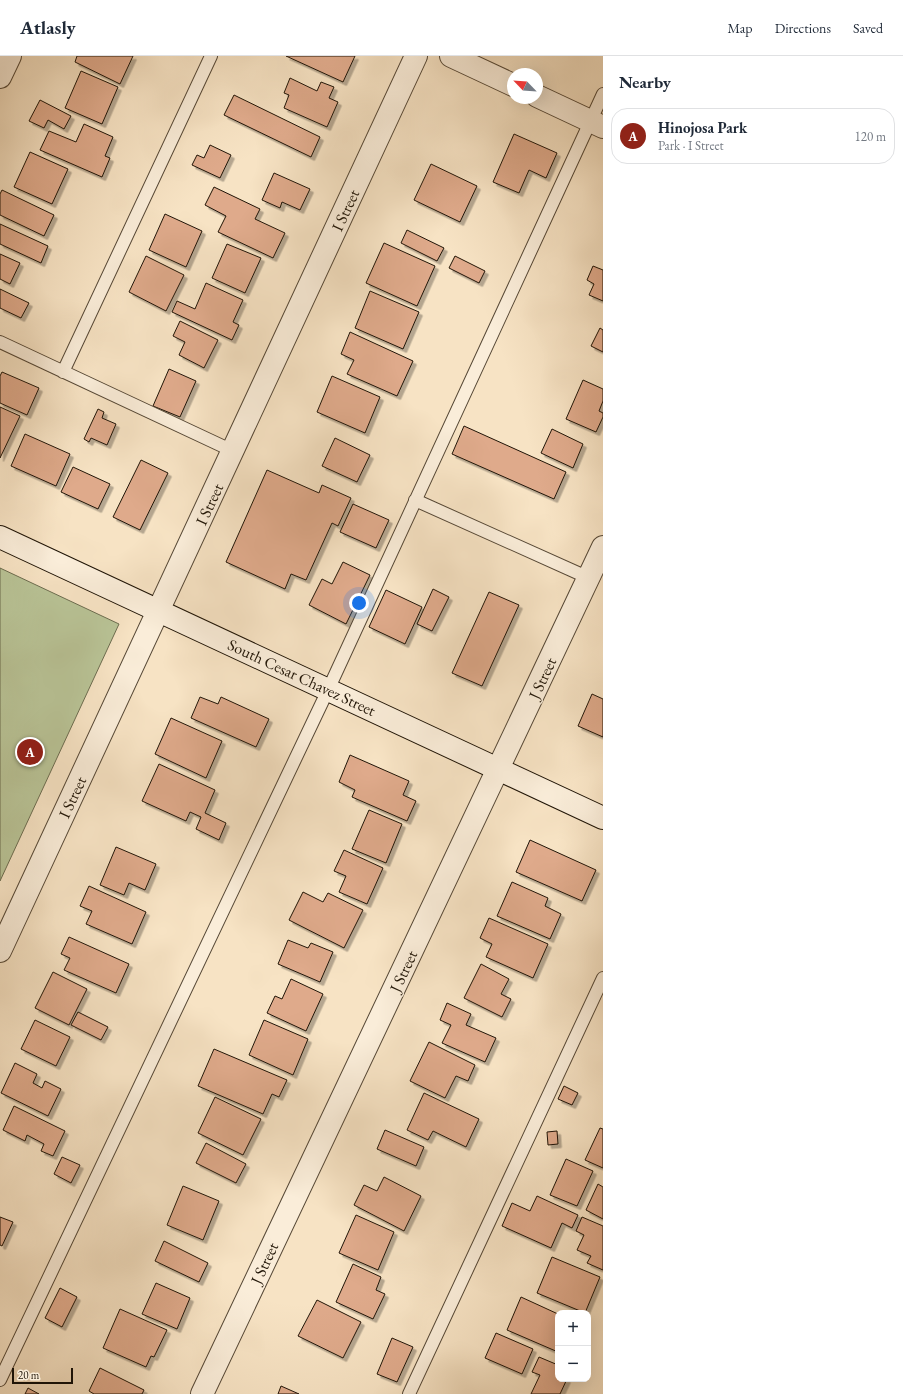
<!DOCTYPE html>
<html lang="en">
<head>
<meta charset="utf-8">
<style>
	:root { --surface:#fff; --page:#f6f6f7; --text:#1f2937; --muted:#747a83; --line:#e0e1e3; --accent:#8f2418 }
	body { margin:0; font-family:"EB Garamond",serif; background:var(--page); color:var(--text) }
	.controls { position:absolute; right:12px; bottom:12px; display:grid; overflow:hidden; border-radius:8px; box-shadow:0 4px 16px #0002 }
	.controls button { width:36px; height:36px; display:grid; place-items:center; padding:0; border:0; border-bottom:1px solid var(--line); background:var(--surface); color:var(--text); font:20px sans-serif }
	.compass { position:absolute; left:507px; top:12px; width:36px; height:36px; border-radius:50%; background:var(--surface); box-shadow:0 4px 16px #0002; rotate:295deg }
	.scale { position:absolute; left:12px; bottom:10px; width:61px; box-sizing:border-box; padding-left:4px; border:2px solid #201507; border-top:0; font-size:11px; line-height:14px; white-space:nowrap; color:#201507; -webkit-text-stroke:3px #faedd9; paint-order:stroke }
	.you { position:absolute; left:359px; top:547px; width:14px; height:14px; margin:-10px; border:3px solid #fff; border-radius:50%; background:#1a73e8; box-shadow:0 0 0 6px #1a73e833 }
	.badge { display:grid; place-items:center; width:26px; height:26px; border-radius:50%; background:var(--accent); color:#fff; font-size:13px; font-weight:700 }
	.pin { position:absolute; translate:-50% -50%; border:2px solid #fff; box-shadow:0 1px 4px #0006 }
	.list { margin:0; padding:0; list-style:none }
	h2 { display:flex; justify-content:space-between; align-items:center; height:52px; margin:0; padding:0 16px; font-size:17px }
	h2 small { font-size:13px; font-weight:400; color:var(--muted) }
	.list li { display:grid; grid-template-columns:26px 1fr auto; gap:12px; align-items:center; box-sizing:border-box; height:56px; margin:0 8px 8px; padding:0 8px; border:1px solid var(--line); border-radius:16px }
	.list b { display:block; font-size:15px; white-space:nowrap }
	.list p { margin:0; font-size:13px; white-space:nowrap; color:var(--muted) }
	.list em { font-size:13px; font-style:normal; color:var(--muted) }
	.map { position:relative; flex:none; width:603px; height:1338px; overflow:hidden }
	header { display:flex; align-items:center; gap:24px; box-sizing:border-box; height:56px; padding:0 20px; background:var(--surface); border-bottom:1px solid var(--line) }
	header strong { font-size:19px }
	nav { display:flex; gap:22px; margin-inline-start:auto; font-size:14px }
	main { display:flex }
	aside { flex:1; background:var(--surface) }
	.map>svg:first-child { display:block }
	.green { fill:#b9c497; stroke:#6c6c4f }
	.building { fill:#dfaa8b; stroke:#201507; filter:url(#shadow) }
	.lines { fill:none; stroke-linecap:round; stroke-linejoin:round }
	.lane-casing { stroke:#564836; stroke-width:14 }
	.street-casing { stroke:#564836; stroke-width:24 }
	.secondary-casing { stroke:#201507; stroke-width:24 }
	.lane { stroke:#faedd9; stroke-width:12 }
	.street { stroke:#faedd9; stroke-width:22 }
	.secondary { stroke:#faedd9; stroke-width:22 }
	.labels { text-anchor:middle; stroke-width:3; stroke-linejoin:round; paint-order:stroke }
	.street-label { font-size:16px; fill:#201507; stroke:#faedd9 }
</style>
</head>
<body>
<header>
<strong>Atlasly</strong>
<nav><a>Map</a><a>Directions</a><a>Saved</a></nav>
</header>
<main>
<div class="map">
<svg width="603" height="1338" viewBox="0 0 603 1338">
	<defs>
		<filter id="shadow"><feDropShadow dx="3.5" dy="3.5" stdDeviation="0" flood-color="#0004"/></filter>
	</defs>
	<rect width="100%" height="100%" fill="#f7e3c4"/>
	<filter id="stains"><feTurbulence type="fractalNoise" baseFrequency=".005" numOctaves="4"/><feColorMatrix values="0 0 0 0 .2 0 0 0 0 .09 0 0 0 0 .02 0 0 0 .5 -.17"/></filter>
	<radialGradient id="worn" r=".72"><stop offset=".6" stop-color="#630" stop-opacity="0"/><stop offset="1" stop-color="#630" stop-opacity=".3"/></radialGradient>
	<path class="green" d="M0 512 119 568 0 825Z"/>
	<path class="building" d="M77 0H133L120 28 75 6Z
		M286 0H355L343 26Z
		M81 15 118 31 102 68 65 52Z
		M290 22 317 35 321 26 334 31 329 42 338 46 327 71 284 52 289 39 284 37Z
		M234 39 320 81 311 101 224 59Z
		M40 44 71 60 64 73 48 64 44 72 29 65Z
		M84 68 113 81 105 100 110 102 102 121 40 94 49 75 76 86Z
		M514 78 557 97 546 122 529 114 519 137 493 126Z
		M210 89 231 99 220 122 192 109 197 99 204 102Z
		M30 96 68 113 52 148 14 131Z
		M431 108 477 130 460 166 414 144Z
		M274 117 310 133 300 154 282 146 280 152 262 144Z
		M214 131 260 153 255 163 285 177 273 202 218 176 226 160 205 149Z
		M2 134 54 159 44 180 0 159V138Z
		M165 158 202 175 186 211 149 194Z
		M0 168 48 190 41 207 0 188Z
		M407 174 444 192 437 205 401 187Z
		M384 187 435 210 417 250 366 227Z
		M227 188 261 202 245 237 212 222Z
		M0 198 20 207 10 228 0 223Z
		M146 200 184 219 166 255 129 236Z
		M455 200 485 215 479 227 449 212Z
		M593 210 603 214V245L589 239 594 228 587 224Z
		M206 227 243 244 233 266 239 269 232 284 172 256 177 245 195 253Z
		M0 233 29 247 21 262 0 252Z
		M370 235 419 256 403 293 355 272Z
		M180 265 218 284 204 312 179 299 185 286 173 280Z
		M600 272 603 274V296L591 290Z
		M350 276 413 305 397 340 347 318 354 304 341 298Z
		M169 313 196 325 180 361 153 350Z
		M2 316 39 332 27 359 0 347V320Z
		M332 320 380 341 365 377 317 356Z
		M583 324 603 333V345L599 355 603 357V361L596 376 566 363Z
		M0 351 20 360 0 402Z
		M98 353 104 356 102 362 116 368 107 389 91 382 89 386 84 383Z
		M464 370 566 416 554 443 452 398Z
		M552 373 583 388 573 412 541 397Z
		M25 378 70 398 56 430 11 410Z
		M335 382 370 399 357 426 322 410Z
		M141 404 168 417 140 474 113 461Z
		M73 411 110 428 98 453 61 436Z
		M267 414 319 437 322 429 351 442 338 470 332 467 306 524 291 518 285 533 226 506Z
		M353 448 389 464 376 492 340 476Z
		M343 506 370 519 346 568 309 549 322 523 332 528Z
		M433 533 449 541 432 575 417 568Z
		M386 534 422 551 405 588 369 571Z
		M489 536 519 549 482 630 452 617Z
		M592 638 603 643V681L578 670Z
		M200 641 218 648 221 641 269 663 256 691 191 662Z
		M171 662 222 685 206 722 155 698Z
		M350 699 409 725 403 739 416 745 407 765 352 741 355 734 339 726Z
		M159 708 215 734 205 757 226 767 219 784 196 773 201 761 190 756 186 765 142 745Z
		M369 754 402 768 386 807 352 793Z
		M530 784 596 814 582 845 516 816Z
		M116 791 156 808 145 834 129 827 124 839 100 829Z
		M344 794 383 812 367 848 339 836 346 820 334 815Z
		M512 826 548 842 545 850 561 858 550 883 497 860Z
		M89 830 146 856 132 888 86 868 92 855 80 850Z
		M303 836 323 846 328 837 363 854 344 892 289 864Z
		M489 862 548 888 533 922 486 901 492 888 480 882Z
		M69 881 129 908 116 937 64 914 70 902 61 898Z
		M288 884 308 892 311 887 333 896 320 926 278 908Z
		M481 908 509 923 501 938 511 943 502 961 464 942Z
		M53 916 87 933 69 969 35 952Z
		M291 923 323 938 306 975 267 957 275 940 282 943Z
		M447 947 471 958 466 969 496 982 485 1006 442 987 451 969 440 964Z
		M78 956 108 971 101 984 71 969Z
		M35 964 70 981 56 1010 21 993Z
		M264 964 308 983 293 1019 249 999Z
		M429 986 475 1009 468 1025 456 1020 445 1042 410 1025Z
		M214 993 287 1024 279 1041 272 1038 263 1058 198 1030Z
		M15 1007 37 1018 33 1027 42 1032 45 1025 61 1033 48 1060 1 1037Z
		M564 1030 578 1037 572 1049 558 1043Z
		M424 1037 479 1063 466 1091 433 1075 428 1084 407 1074Z
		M215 1041 261 1063 243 1099 198 1077Z
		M14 1050 65 1075 53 1100 41 1095 44 1088 27 1079 25 1085 3 1074Z
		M600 1072 603 1073V1112L585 1104Z
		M385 1074 424 1091 416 1110 377 1093Z
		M557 1075 558 1088 548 1089 547 1076Z
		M206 1087 246 1108 236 1127 196 1107Z
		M62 1101 80 1109 71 1127 54 1118Z
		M566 1103 593 1115 577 1150 550 1139Z
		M384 1121 421 1140 404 1175 354 1149 364 1129 377 1135Z
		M598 1128 603 1131V1163L586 1154Z
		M183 1130 219 1145 203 1184 167 1169Z
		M537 1140 578 1159 572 1172 562 1167 551 1192 502 1170 512 1147 530 1155Z
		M356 1159 394 1176 378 1214 339 1197Z
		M0 1161 13 1166 2 1190 0 1189Z
		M582 1161 603 1170V1214L587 1207 591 1200 577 1194 584 1179 576 1175Z
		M164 1185 208 1207 199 1226 155 1205Z
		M552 1201 600 1221 585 1257 537 1237Z
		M353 1208 381 1221 376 1234 385 1238 373 1263 336 1246Z
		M156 1227 190 1242 177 1273 142 1258Z
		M60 1232 77 1241 62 1271 45 1262Z
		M521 1241 558 1258V1296L507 1274Z
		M317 1244 361 1266 343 1302 298 1280Z
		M120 1253 167 1274 154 1301 151 1300 146 1311 103 1292Z
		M496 1277 533 1293 522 1318 485 1302Z
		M392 1282 413 1291 397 1326 377 1318Z
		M539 1301 558 1309V1323H567L560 1338H531L540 1319 532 1316Z
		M100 1312 144 1334 142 1338H94L89 1335Z
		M281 1330 299 1338H278Z
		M28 1332 39 1338H25Z"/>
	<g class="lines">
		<defs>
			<path id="lane" d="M0 286 233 395
				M63 316 211 0
				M415 444 589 522
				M0 1324 328 634 603 38
				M409 1338 603 922"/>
			<path id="street" d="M451 0 513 29
				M0 21 10 0
				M537 40 603 71
				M0 895 416 0
				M202 1338 603 491"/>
			<path id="secondary" d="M0 481 603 762"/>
		</defs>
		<use href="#lane" class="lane-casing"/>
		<use href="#street" class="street-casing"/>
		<use href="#secondary" class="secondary-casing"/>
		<use href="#lane" class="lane"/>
		<use href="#street" class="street"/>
		<use href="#secondary" class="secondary"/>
	</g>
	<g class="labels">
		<g class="street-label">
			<text transform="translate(345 154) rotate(-65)" y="6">I Street</text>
			<text transform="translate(209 448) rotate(-65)" y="6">I Street</text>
			<text transform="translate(302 621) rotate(25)" y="6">South Cesar Chavez Street</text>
			<text transform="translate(542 622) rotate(-65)" y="6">J Street</text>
			<text transform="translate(72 741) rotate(-65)" y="6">I Street</text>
			<text transform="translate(403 915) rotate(-65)" y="6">J Street</text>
			<text transform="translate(264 1207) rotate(-65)" y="6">J Street</text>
		</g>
	</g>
	<rect width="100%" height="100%" filter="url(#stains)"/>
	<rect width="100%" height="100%" fill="url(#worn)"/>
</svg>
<div class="controls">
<button>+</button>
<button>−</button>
</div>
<svg class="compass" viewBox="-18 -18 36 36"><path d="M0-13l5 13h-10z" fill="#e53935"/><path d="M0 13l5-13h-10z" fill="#747a83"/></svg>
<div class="scale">20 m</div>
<div class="you"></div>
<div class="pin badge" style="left:30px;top:696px">A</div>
</div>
<aside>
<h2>Nearby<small></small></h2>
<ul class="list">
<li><span class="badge">A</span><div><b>Hinojosa Park</b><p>Park · I Street</p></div><em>120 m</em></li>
</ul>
</aside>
</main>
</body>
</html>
